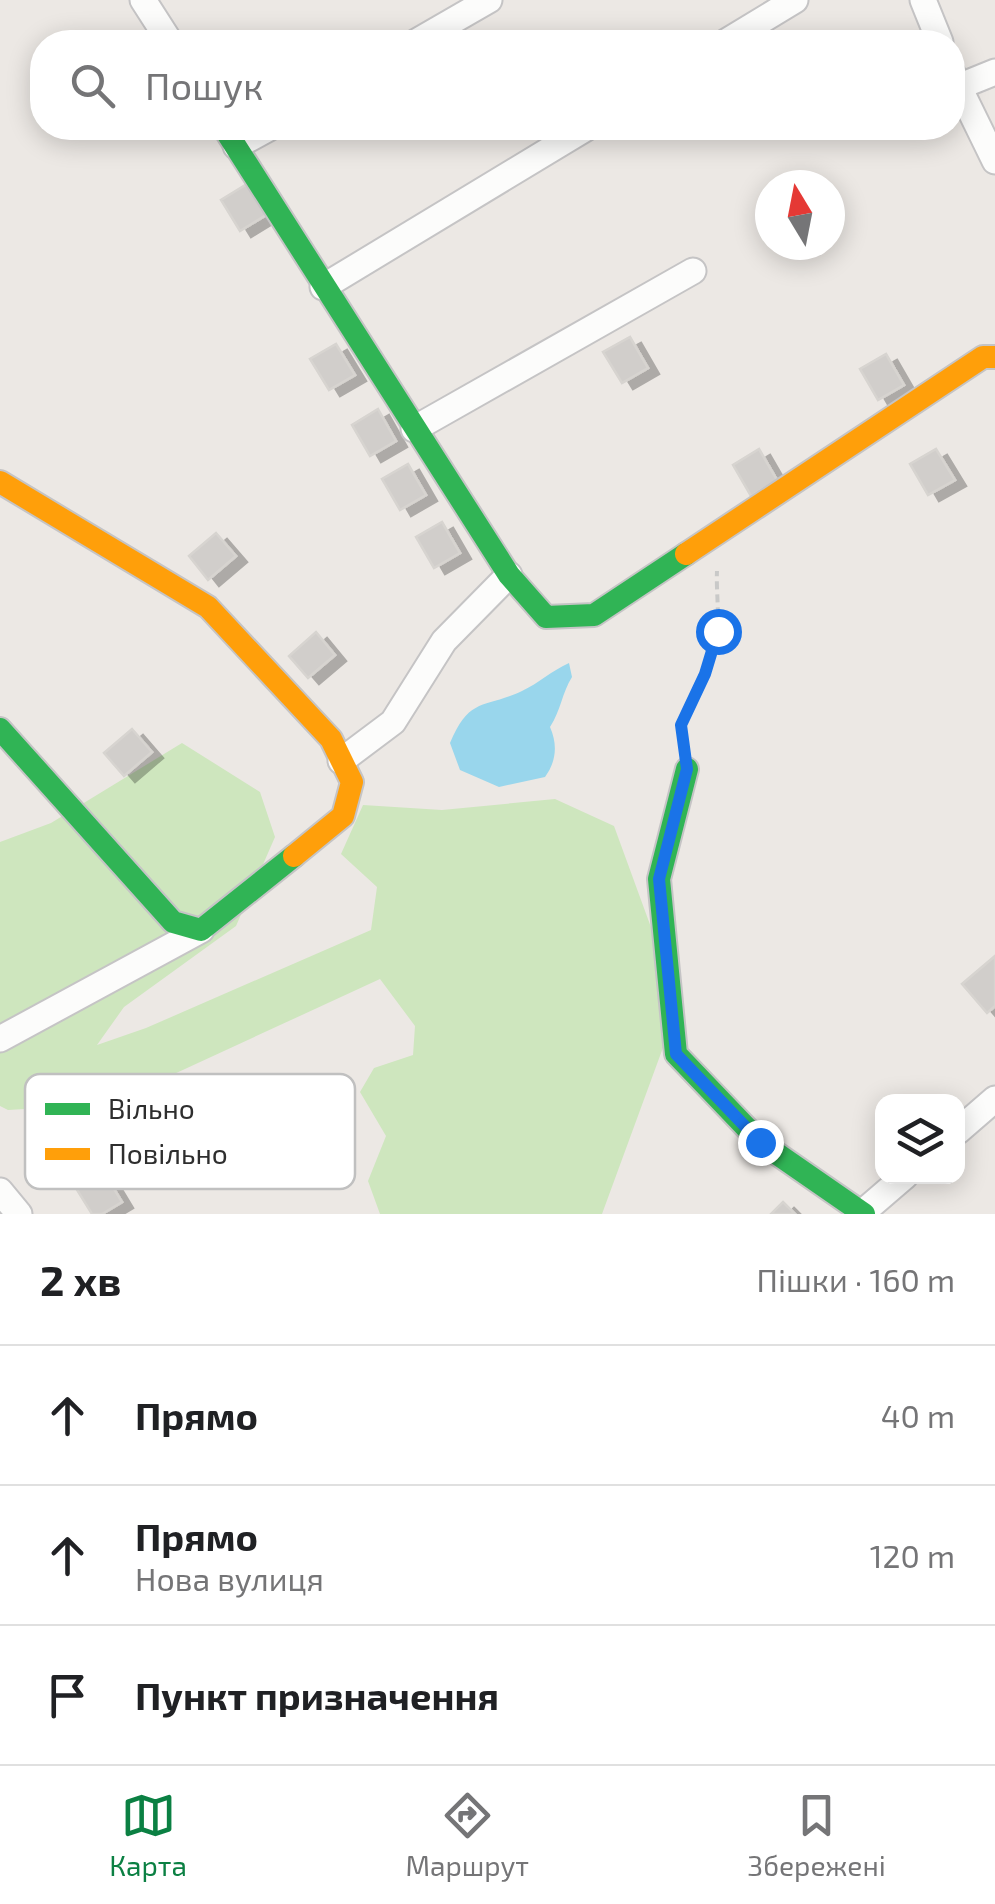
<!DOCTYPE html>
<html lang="uk">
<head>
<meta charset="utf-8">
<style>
	:root { --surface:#fff; --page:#f6f6f6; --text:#202124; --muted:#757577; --line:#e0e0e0; --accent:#0b8043 }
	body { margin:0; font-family:"Exo 2",sans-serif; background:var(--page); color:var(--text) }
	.controls { position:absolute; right:30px; bottom:30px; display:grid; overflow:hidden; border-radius:20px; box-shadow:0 5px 25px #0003 }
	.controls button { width:90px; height:90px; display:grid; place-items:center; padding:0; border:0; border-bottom:2px solid var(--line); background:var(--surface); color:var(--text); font:50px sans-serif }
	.compass { position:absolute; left:755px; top:170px; width:90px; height:90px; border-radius:50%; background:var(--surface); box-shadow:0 5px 25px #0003; rotate:350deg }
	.stop { position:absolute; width:30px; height:30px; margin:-22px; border:8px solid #1a73e8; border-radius:50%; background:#fff }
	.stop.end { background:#1a73e8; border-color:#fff; box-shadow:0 2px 10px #0008 }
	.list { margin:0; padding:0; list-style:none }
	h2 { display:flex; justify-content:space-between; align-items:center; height:130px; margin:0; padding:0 40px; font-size:42px }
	h2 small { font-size:32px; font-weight:400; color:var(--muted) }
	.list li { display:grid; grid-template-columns:65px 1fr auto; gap:30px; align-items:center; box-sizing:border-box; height:140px; padding:0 40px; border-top:2px solid var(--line) }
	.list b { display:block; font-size:38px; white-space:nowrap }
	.list p { margin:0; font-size:32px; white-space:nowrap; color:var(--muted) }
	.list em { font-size:32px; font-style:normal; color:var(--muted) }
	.icon { flex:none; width:55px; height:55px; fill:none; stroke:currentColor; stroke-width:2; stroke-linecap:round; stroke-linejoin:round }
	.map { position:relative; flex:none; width:995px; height:1214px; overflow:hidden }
	.search { position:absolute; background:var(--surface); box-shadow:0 5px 25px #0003; left:30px; right:30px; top:30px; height:110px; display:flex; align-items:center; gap:25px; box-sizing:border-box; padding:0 35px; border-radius:40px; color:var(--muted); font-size:38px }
	.sheet { height:550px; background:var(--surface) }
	nav { display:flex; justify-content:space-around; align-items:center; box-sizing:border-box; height:140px; border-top:2px solid var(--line); background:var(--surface); font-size:28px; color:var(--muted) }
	nav a { display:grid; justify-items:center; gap:5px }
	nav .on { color:var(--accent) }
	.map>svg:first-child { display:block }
	.green { fill:#cee6be }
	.water { fill:#99d6ec }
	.building { fill:#d1cecb; stroke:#d7d4d0; stroke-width:2.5; filter:url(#shadow) }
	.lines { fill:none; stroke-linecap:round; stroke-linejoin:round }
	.street-casing { stroke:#c5c4c5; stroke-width:29 }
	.fast-casing { stroke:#c5c4c5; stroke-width:26 }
	.slow-casing { stroke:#c5c4c5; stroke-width:26 }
	.path { stroke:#c9c9c8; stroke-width:4; stroke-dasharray:8 5; stroke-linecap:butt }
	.street { stroke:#fcfcfb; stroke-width:25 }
	.fast { stroke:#30b455; stroke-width:22 }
	.slow { stroke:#ff9f0a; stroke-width:22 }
	.route { stroke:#1a73e8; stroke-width:12 }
	.key { fill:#fff; stroke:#c0c0c0; stroke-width:2.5 }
	.key-label { font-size:28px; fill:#2e2e2e }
</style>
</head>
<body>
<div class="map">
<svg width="995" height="1214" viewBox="0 0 995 1214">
	<defs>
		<filter id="shadow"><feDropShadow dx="11" dy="6" stdDeviation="0" flood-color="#0004"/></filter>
	</defs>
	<rect width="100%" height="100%" fill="#ece8e4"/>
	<path class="green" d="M182 743 260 792 275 837 236 926 124 1007 97 1045 146 1028 371 930 377 887 341 854 363 805 442 810 555 799 614 826 679 1004 602 1214H380L368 1181 386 1136 360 1092 374 1068 413 1055 415 1026 380 979 109 1104 8 1110 0 1106V842L51 823Z"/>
	<path class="water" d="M569 663 572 677C562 693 561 710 550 727 558 745 556 762 545 777L499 787 460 770 450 743C470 696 484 709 522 691 539 683 551 671 569 663Z"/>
	<path class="building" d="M247 184 266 215 240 231 221 200Z
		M630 337 648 368 622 383 603 352Z
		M336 344 355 375 329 390 310 359Z
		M886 354 904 385 878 400 860 369Z
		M378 409 396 441 370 456 352 425Z
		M759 449 777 480 751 496 733 465Z
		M936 449 955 480 928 495 910 464Z
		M408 464 426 495 400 510 382 479Z
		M442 522 460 553 434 568 416 537Z
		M216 533 236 556 208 580 189 556Z
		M316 632 335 655 308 678 289 656Z
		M132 729 152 752 124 776 104 753Z
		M995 956V1006L987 1013 962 984Z
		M102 1169 122 1202 102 1214H92L74 1185Z
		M783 1202 795 1214H771Z"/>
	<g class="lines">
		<defs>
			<path id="street" d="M143 0 170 42
				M923 0 940 42
				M416 42 489 0
				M726 42 795 0
				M952 73 995 161
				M958 87 995 72
				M236 146 269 128
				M323 287 586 128
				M414 429 693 271
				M341 761 393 722 444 641 509 575
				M0 1039 201 930
				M958 1131 995 1099
				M0 1191 19 1214
				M862 1213 905 1176"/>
			<path id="fast" d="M224 128 509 575 546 617 594 615 686 554
				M0 729 173 922 201 930 294 856
				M687 769 659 879 676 1054 760 1142 864 1214"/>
			<path id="slow" d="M0 482 208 607 331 739 352 782 343 816 294 856
				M686 554 983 357H995"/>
		</defs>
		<use href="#street" class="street-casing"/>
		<use href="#fast" class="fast-casing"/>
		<use href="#slow" class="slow-casing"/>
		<path class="path" d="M683 739C678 707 709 668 716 635 720 615 716 592 717 571"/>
		<use href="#street" class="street"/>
		<use href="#fast" class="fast"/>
		<use href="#slow" class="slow"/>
	</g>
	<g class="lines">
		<path class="route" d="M718 631 705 674 681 725 687 769 659 879 676 1054 760 1142"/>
	</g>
	<rect x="25" y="1074" width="330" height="115" rx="15" class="key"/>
	<rect x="45" y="1103" width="45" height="12" fill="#30b455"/>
	<rect x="45" y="1148" width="45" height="12" fill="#ff9f0a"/>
	<g class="key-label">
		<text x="108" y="1119">Вільно</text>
		<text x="108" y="1164">Повільно</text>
	</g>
</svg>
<div class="controls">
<button><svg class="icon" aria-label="layers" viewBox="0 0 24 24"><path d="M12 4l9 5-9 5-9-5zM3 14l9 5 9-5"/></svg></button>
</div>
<svg class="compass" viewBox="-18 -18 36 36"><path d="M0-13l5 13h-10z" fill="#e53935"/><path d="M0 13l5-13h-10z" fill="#757577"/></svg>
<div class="stop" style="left:718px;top:631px"></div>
<div class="stop end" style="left:760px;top:1142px"></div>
<div class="search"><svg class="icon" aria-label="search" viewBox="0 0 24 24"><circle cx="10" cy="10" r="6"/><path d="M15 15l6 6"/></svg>Пошук</div>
</div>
<section class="sheet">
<h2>2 хв<small>Пішки · 160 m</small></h2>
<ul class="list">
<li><svg class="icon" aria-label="ahead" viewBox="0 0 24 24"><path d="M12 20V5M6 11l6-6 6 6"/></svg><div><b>Прямо</b></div><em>40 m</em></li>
<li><svg class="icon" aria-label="ahead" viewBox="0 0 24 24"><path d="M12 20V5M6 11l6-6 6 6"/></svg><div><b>Прямо</b><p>Нова вулиця</p></div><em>120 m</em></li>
<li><svg class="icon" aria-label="arrive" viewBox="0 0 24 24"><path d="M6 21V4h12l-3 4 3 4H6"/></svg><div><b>Пункт призначення</b></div></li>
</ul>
</section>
<nav>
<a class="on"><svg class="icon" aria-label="map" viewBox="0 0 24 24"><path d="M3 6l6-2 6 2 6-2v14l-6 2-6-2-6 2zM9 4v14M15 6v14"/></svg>Карта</a>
<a><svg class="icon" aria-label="directions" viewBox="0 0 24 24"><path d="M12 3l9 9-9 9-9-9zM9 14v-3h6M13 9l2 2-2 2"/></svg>Маршрут</a>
<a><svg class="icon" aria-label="saved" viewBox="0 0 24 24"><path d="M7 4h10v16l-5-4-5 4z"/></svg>Збережені</a>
</nav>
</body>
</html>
